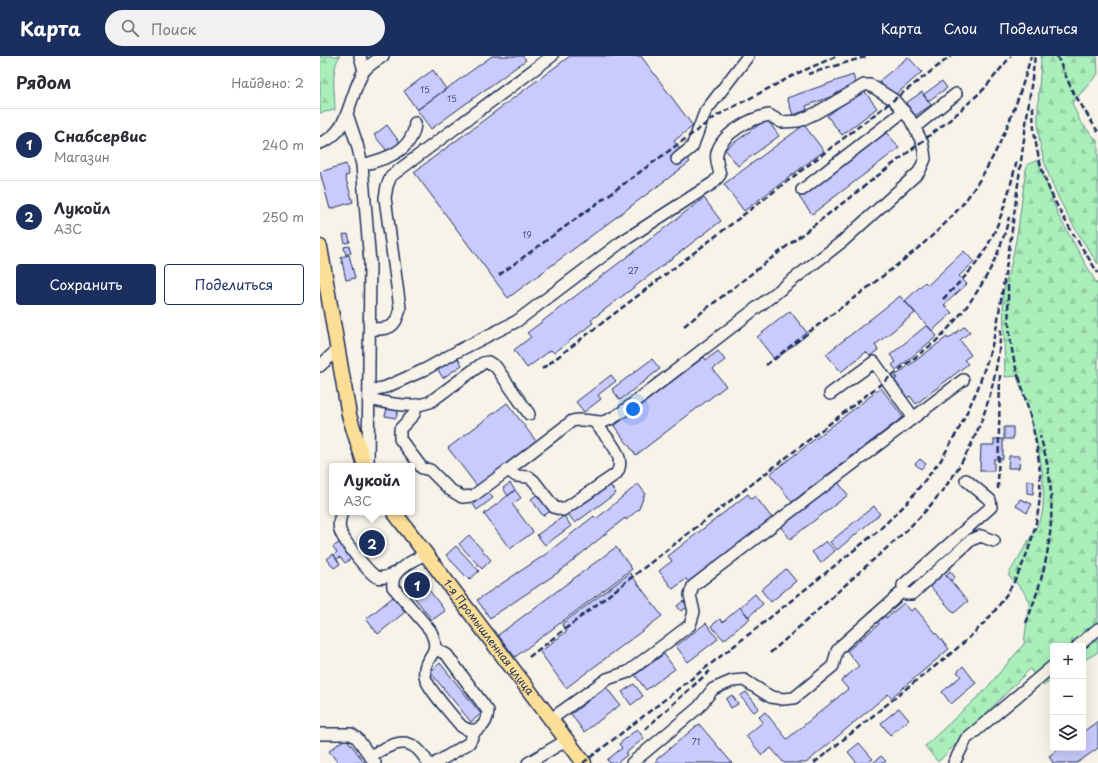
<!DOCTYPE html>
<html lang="ru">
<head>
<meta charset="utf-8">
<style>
	:root { --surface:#fff; --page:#f2f2f3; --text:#2b2b33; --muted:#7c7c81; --line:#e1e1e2; --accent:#1b2f5e }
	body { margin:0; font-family:"Playpen Sans",sans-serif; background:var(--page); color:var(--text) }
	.controls { position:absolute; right:12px; bottom:12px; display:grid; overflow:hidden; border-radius:4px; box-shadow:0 4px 16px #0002 }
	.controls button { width:36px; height:36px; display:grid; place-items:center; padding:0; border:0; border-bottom:1px solid var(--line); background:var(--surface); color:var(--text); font:20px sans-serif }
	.you { position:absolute; left:313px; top:353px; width:14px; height:14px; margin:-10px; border:3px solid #fff; border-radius:50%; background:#1a73e8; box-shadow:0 0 0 6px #1a73e833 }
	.badge { display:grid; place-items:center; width:26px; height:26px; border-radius:50%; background:var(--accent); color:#fff; font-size:13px; font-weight:700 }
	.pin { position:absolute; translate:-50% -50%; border:2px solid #fff; box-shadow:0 1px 4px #0006 }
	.popup { position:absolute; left:9px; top:407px; width:86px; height:52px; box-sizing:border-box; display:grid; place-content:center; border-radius:4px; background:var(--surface); filter:drop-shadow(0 1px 3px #0005); font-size:13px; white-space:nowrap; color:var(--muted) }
	.popup b { font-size:15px; color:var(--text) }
	.popup::after { content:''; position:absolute; left:50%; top:100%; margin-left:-8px; border:8px solid transparent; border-top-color:var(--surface) }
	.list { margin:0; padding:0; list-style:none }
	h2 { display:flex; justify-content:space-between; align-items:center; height:52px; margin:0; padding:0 16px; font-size:17px }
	h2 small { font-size:13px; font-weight:400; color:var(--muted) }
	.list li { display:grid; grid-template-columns:26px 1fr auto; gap:12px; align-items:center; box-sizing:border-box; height:72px; padding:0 16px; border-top:1px solid var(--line) }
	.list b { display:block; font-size:15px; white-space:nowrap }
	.list p { margin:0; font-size:13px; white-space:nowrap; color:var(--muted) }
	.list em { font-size:13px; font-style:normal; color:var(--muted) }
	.actions { display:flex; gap:8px; padding:12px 16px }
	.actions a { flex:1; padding:9px 0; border:1px solid var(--accent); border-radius:4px; text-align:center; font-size:14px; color:var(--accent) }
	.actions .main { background:var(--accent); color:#fff }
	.icon { flex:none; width:22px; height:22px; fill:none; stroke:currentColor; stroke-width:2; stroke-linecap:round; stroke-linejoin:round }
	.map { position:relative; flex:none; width:778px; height:707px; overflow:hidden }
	header { display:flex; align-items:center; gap:24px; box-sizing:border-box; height:56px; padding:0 20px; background:var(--accent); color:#fff }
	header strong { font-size:19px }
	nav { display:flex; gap:22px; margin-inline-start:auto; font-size:14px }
	.search { width:280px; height:36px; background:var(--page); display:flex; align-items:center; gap:10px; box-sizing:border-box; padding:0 14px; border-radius:22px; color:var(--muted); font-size:15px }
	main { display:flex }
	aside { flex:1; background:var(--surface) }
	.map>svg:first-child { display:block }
	.forest { fill:url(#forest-firs); stroke:#628f8c }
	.building { fill:#cacafc; stroke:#1b2f5e }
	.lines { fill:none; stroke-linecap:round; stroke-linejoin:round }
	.minor-casing { stroke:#1b2f5e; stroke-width:14 }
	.major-casing { stroke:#1b2f5e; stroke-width:17 }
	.minor { stroke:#f7f3e8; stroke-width:11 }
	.major { stroke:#fcde96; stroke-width:14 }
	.rail { stroke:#1b2f5e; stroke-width:2.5; stroke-dasharray:6 3; stroke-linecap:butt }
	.labels { text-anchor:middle; stroke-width:3.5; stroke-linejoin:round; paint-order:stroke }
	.number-label { font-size:9px; fill:#475686 }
	.street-label { font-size:11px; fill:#1b2f5e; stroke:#f7f3e8 }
</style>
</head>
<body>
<header>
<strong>Карта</strong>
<div class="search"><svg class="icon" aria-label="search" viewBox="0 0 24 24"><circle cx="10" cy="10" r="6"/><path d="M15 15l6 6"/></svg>Поиск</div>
<nav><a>Карта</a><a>Слои</a><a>Поделиться</a></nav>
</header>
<main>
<aside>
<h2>Рядом<small>Найдено: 2</small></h2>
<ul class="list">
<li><span class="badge">1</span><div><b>Снабсервис</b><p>Магазин</p></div><em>240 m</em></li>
<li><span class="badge">2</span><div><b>Лукойл</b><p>АЗС</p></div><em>250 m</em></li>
</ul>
<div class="actions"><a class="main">Сохранить</a><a>Поделиться</a></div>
</aside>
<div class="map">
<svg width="778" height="707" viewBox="0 0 778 707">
	<defs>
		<pattern id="forest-firs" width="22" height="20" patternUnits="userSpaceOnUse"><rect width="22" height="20" fill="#aaefba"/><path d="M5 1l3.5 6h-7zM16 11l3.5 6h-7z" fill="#92cda2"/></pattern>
	</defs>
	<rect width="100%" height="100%" fill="#f7f3e8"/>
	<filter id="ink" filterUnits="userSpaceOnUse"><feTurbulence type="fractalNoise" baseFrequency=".025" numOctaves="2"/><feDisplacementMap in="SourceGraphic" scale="8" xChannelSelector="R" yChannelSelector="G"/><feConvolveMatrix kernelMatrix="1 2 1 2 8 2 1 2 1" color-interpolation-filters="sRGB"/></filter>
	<g filter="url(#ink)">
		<path class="forest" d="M0 0H20C10 14 15 37 15 54L0 57Z
			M721 0H777L778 18 752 47 760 65 778 86V208C755 174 732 137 722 97 714 67 720 31 721 0Z
			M718 104 738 159 778 230V596L763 605V590H733V623L723 630 710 613 618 706 605 690 665 634 704 588 709 547 703 534 688 519C695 507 720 468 722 458 729 416 710 359 697 320L685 321 683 236 692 205 698 173 706 113 708 108Z"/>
		<path class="building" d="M172 0H203L206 4 111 73 97 54Z
			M250 0H321L373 70 354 85 370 106 188 242 94 116Z
			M588 1 602 16 573 41 559 25Z
			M113 14 126 33 97 54 84 35Z
			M533 19 536 28 518 38 486 50 487 54 473 59 467 42Z
			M622 25 627 32 608 45 603 39Z
			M543 33 557 52 522 79 507 60Z
			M602 36 611 49 595 60 586 47Z
			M447 63 459 80 418 110 405 93Z
			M67 69 80 87 68 96 54 79Z
			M484 69 504 95 424 155 404 128Z
			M566 75 579 92 492 158 479 141Z
			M26 108 29 119 25 120 33 146 10 153 0 116Z
			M384 142 401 165 271 264 273 267 234 297 231 294 207 312 194 294 211 281 207 277Z
			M28 178 30 186 25 187 23 179Z
			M29 190 31 197 26 199 24 191Z
			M644 195 654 206 639 220 647 228 624 249 632 257 612 275 585 245 605 226 608 229Z
			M29 199 35 222 26 224 21 201Z
			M580 240 595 257 555 289 558 294 550 300 546 296 521 316 506 298Z
			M470 255 488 278 455 304 437 281Z
			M607 269 617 280 576 314 572 309 576 306 570 299Z
			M645 270 650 276 640 284 651 299 644 304 648 308 596 348 590 340 585 343 572 326 577 322 575 320 627 281 628 283Z
			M398 295 405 304 393 313 406 330 316 399 294 370 384 301 386 304Z
			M137 301 142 309 123 322 118 314Z
			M332 303 340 313 300 344 292 333Z
			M291 319 296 325 278 339 281 343 264 356 256 346Z
			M561 332 583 361 472 446 450 418Z
			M187 347 216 385 157 430 128 392Z
			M67 352 78 355 76 362 65 360Z
			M684 371H693V383H684Z
			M674 383H683V403H674V415H660L661 389H674Z
			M689 400H700L699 412H688Z
			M600 403 606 408 601 413 595 408Z
			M707 425 714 426 713 438 707 437Z
			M518 426 528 439 470 483 460 470Z
			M190 427 195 434 188 440 183 432Z
			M288 427 296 437 255 467 247 457Z
			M318 428 325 437 319 453 306 464 305 462 239 516 170 562 157 544 226 498 274 460 276 463Z
			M195 434 201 442 192 448 213 476 190 493 164 458Z
			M168 436 173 442 157 454 153 448Z
			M219 437 231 455 223 460 211 443Z
			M428 438 431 443 435 440 452 462 370 527 366 523 353 533 339 515 352 505 348 500Z
			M700 443 712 448 707 457 696 450Z
			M554 450 560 458 517 494 510 486Z
			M244 460 251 470 225 489 217 479Z
			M149 479 171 504 162 513 139 488Z
			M506 485 515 495 501 507 492 496Z
			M20 486 32 502 25 507 20 501 17 503 14 499 17 496 13 491Z
			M136 490 159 515 149 524 126 499Z
			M296 491 312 513 195 601 178 579Z
			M13 498 20 508 14 512 7 503Z
			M466 513 476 525 451 546 441 534Z
			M630 515 635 521 631 525 626 519Z
			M623 516 648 545 634 557 609 529Z
			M310 517 342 560 246 632 220 596 247 575 242 568Z
			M100 522 125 555 112 564 87 532Z
			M435 538 443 548 428 561 420 551Z
			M73 541 85 556 58 578 46 563Z
			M363 545 368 551 361 555 357 550Z
			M584 547 591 555 595 552 629 593 571 642 568 638 486 707H464L451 692 442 699 426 680 443 666 439 661 445 656 467 683 528 633 521 625 539 610 527 595 559 568 557 565 564 559 566 562Z
			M420 551 430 562 404 584 391 570 400 563 403 566Z
			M386 567 398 583 368 606 356 590Z
			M344 598 355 613 326 634 315 619Z
			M120 607 161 658 151 666 110 616Z
			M643 610 656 627 631 648 622 636 641 620 637 616Z
			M314 628 323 640 311 649 302 636Z
			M286 631 300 649 264 676 251 658 267 646 265 643 273 637 275 640Z
			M426 636 439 652 434 656 420 640Z
			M412 639 418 648 411 652 406 643Z
			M579 652 589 664 570 679 561 667Z
			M778 665V692L757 707H733L729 700 740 692H763V676Z
			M379 668 412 707H335L337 703Z
			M317 673 324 682 306 697 307 699 297 707H290L287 704 302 692 299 688Z
			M26 682 45 707H18L9 695Z
			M539 687 553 703 547 707H537L528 696Z
			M561 700 566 705 564 707H553Z"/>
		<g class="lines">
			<defs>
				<path id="minor" d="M40 0 44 15
					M27 58 37 88 42 109 50 207 48 410
					M595 71 636 38
					M0 87C30 78 29 37 44 15 48 9 57 4 63 0
					M357 103 372 91 385 56 428 0
					M42 109C66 103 93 95 95 67
					M482 134 584 55
					M50 273C69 273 76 273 80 252L65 142 67 130 71 120 232 0
					M0 310 18 293
					M49 335 66 331 104 314 138 295 197 265 300 187 393 127 400 119C399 112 395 104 397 97 401 78 431 62 449 59L461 66 479 65 496 57 544 29H550L574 44 590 63 602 86 604 95 605 103 599 116 523 185 302 356C296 360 289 365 282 366 271 366 263 362 252 365L188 414
					M510 338 554 306 593 361
					M49 343C69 347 90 353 110 346L163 307 168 306 176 311 209 358
					M97 349 94 358 80 373V383L102 412 110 414 129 433 142 441 153 440 188 414 196 420 209 421 214 425 234 451 243 454 296 418C309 401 284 379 274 365
					M22 456C20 462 18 468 20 474 22 483 49 518 57 521 63 523 69 520 74 517
					M106 497C93 506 70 513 73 531L110 574C124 601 102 598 105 620 106 631 133 660 141 670 155 680 167 671 168 655L127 599 115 592
					M583 535V529L671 451 670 444 646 424
					M583 535 586 538H592L651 484 661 480 674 485
					M758 590 778 573
					M231 663 287 623 308 616 370 569 374 556 370 539 373 530 643 324
					M0 678H31L37 682 55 707
					M50 700C76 686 91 677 108 707
					M116 707 149 687 155 675
					M208 707 247 684
					M312 707 379 651 393 633 412 625 424 624 451 641 463 643 474 642 513 610 517 595 522 589 583 535
					M634 707 646 683 733 610"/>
				<g id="major">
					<path d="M0 191 29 359 45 410"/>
					<path id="s1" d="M74 456 264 707"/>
				</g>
			</defs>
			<use href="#minor" class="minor-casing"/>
			<use href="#major" class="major-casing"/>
			<use href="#minor" class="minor"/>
			<use href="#major" class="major"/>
			<path class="rail" d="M737 0 752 34 778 76
				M488 18 548 0
				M713 50C713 122 741 158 778 217
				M179 219 398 59 478 17 517 0
				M688 229C688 262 689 294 700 325
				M623 243C634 232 645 221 655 209 678 179 688 140 697 104
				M364 270 631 63 664 33 691 0
				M446 309C481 282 515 256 550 230 582 205 614 182 641 150 675 108 697 52 711 0
				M222 313 631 0
				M678 433 680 318
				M706 567C731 505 741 446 720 380
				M450 597C482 569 513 540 544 512 570 489 597 467 618 440 657 393 677 333 681 273
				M209 601 615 286C651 251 678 210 689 161
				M325 673 392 613
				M263 707 437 572 558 475 586 448 621 404 640 371 658 332 671 293 677 269 691 181 715 0
				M494 707C525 682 557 657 588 631 614 611 641 591 664 567 696 534 717 484 720 438 722 398 710 359 699 320"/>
		</g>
	</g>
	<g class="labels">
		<g class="number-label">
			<text x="105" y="37">15</text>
			<text x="132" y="46">15</text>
			<text x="207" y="182">19</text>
			<text x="313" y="218">27</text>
			<text x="376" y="689">71</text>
		</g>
		<g class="street-label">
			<text dy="4" stroke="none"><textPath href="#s1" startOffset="157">1-я Промышленная улица</textPath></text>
		</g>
	</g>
</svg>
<div class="controls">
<button>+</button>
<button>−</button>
<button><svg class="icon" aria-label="layers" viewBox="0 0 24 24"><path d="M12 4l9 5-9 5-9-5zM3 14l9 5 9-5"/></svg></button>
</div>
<div class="you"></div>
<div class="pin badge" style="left:97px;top:529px">1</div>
<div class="pin badge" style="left:52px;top:487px">2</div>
<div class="popup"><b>Лукойл</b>АЗС</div>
</div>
</main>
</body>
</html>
